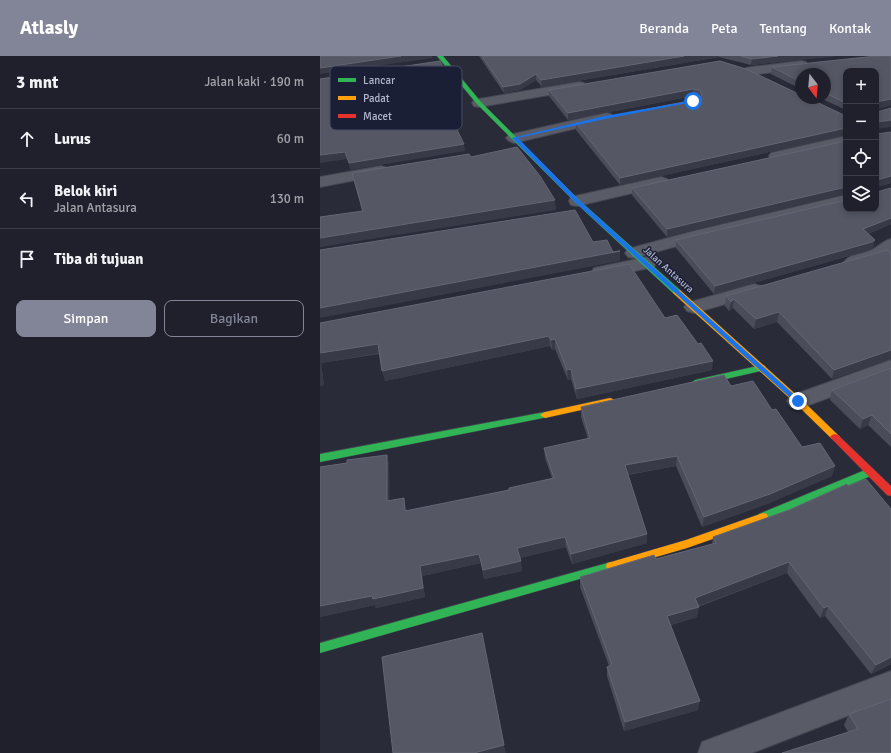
<!DOCTYPE html>
<html lang="id">
<head>
<meta charset="utf-8">
<style>
	:root { --surface:#1f202b; --page:#2c2d37; --text:#f1f3f6; --muted:#a1a3a9; --line:#3c3e47; --accent:#828598 }
	body { margin:0; font-family:Signika,sans-serif; background:var(--page); color:var(--text) }
	.controls { position:absolute; right:12px; top:12px; display:grid; overflow:hidden; border-radius:8px; box-shadow:0 2px 6px #0003 }
	.controls button { width:36px; height:36px; display:grid; place-items:center; padding:0; border:0; border-bottom:1px solid var(--line); background:var(--surface); color:var(--text); font:20px sans-serif }
	.compass { position:absolute; left:475px; top:12px; width:36px; height:36px; border-radius:50%; background:var(--surface); box-shadow:0 2px 6px #0003; rotate:164deg }
	.stop { position:absolute; width:12px; height:12px; margin:-9px; border:3px solid #1a73e8; border-radius:50%; background:#fff }
	.stop.end { background:#1a73e8; border-color:#fff; box-shadow:0 1px 4px #0008 }
	.list { margin:0; padding:0; list-style:none }
	h2 { display:flex; justify-content:space-between; align-items:center; height:52px; margin:0; padding:0 16px; font-size:17px }
	h2 small { font-size:13px; font-weight:400; color:var(--muted) }
	.list li { display:grid; grid-template-columns:26px 1fr auto; gap:12px; align-items:center; box-sizing:border-box; height:60px; padding:0 16px; border-top:1px solid var(--line) }
	.list b { display:block; font-size:15px; white-space:nowrap }
	.list p { margin:0; font-size:13px; white-space:nowrap; color:var(--muted) }
	.list em { font-size:13px; font-style:normal; color:var(--muted) }
	.actions { display:flex; gap:8px; padding:12px 16px }
	.actions a { flex:1; padding:9px 0; border:1px solid var(--accent); border-radius:8px; text-align:center; font-size:14px; color:var(--accent) }
	.actions .main { background:var(--accent); color:#fff }
	.icon { flex:none; width:22px; height:22px; fill:none; stroke:currentColor; stroke-width:2; stroke-linecap:round; stroke-linejoin:round }
	.map { position:relative; flex:none; width:571px; height:697px; overflow:hidden }
	header { display:flex; align-items:center; gap:24px; box-sizing:border-box; height:56px; padding:0 20px; background:var(--accent); color:#fff }
	header strong { font-size:19px }
	nav { display:flex; gap:22px; margin-inline-start:auto; font-size:14px }
	main { display:flex }
	aside { flex:1; background:var(--surface) }
	.map>svg:first-child { display:block }
	.lines { fill:none; stroke-linecap:round; stroke-linejoin:round }
	.street-casing { stroke:#454752; stroke-width:2 }
	.fast-casing { stroke:#454752; stroke-width:1 }
	.slow-casing { stroke:#454752; stroke-width:1 }
	.jam-casing { stroke:#454752; stroke-width:1 }
	.street { fill:#595b67; fill-rule:evenodd }
	.fast { fill:#30b455; fill-rule:evenodd }
	.slow { fill:#ff9f0a; fill-rule:evenodd }
	.jam { fill:#e5322d; fill-rule:evenodd }
	.wall { fill:#4a4c59 }
	.shaded-wall { fill:#383a47 }
	.building { fill:#555765; stroke:#646675 }
	.route { fill:#1a73e8 }
	.labels { text-anchor:middle; stroke-width:3; stroke-linejoin:round; paint-order:stroke }
	.street-label { font-size:10px; fill:#b2b5cb; stroke:#1b1f35 }
	.key { fill:#1b1f35; stroke:#484c62; stroke-width:1 }
	.key-label { font-size:11px; fill:#b2b5cb }
</style>
</head>
<body>
<header>
<strong>Atlasly</strong>
<nav><a>Beranda</a><a>Peta</a><a>Tentang</a><a>Kontak</a></nav>
</header>
<main>
<aside>
<h2>3 mnt<small>Jalan kaki · 190 m</small></h2>
<ul class="list">
<li><svg class="icon" aria-label="ahead" viewBox="0 0 24 24"><path d="M12 20V5M6 11l6-6 6 6"/></svg><div><b>Lurus</b></div><em>60 m</em></li>
<li><svg class="icon" aria-label="left" viewBox="0 0 24 24"><path d="M17 20v-9H6M10 6l-5 5 5 5"/></svg><div><b>Belok kiri</b><p>Jalan Antasura</p></div><em>130 m</em></li>
<li><svg class="icon" aria-label="arrive" viewBox="0 0 24 24"><path d="M6 21V4h12l-3 4 3 4H6"/></svg><div><b>Tiba di tujuan</b></div></li>
</ul>
<div class="actions"><a class="main">Simpan</a><a>Bagikan</a></div>
</aside>
<div class="map">
<svg width="571" height="697" viewBox="0 0 571 697">
	<rect width="100%" height="100%" fill="#292b39"/>
	<g class="lines">
		<defs>
			<path id="street" d="M481 5 486 6 488 9 486 12 431 19 426 18 424 15 426 12 431 11Z
				M259 26 264 27 266 30 264 33 159 51 154 50 152 47 154 44 159 43Z
				M286 57 291 58 293 61 291 64 194 87 189 85 186 82 189 79Z
				M526 80V90L457 105 451 103 449 100 451 97Z
				M61 110 67 112 69 115 67 118 0 131V121Z
				M341 121 347 123 349 126 347 129 257 150 251 149 249 145 251 141Z
				M526 139V149L379 184 314 202 308 201 305 197 308 193 374 175Z
				M571 183V197C560 205 540 213 527 210L524 206C529 198 541 199 549 195 558 192 562 185 571 183Z
				M327 201 334 203 336 207 334 211 281 222 274 220 272 216 274 212Z
				M434 228 441 230 444 234 441 238 374 257 367 255 364 251 367 247Z
				M571 304V319L478 353 470 350 467 345 470 340Z
				M571 615V643L432 697H378L382 686Z"/>
			<path id="fast" d="M117 0H123L161 46 259 144 360 234 361 236 360 238H354L255 146 157 48Z
				M442 309 445 310 446 312 445 314 375 330 371 327 375 324Z
				M225 356 230 359 228 361 0 406V398Z
				M550 412 553 413 555 416 553 419 447 464 443 465 439 464 438 461 439 458Z
				M291 506 295 507 296 510 295 513 291 514 0 597V587Z"/>
			<path id="slow" d="M354 234H360L481 343 518 379 520 381 518 383H512L475 347 354 238 353 236Z
				M290 342 293 343 294 345 293 347 225 362 220 359 225 356Z
				M443 457 447 458 448 461 447 464 367 492 291 514 287 513 286 510 287 507 291 506 366 484Z"/>
			<path id="jam" d="M515 378 518 379 571 430V440L567 439 512 383 510 381 512 379Z"/>
		</defs>
		<use href="#street" class="street-casing"/>
		<use href="#fast" class="fast-casing"/>
		<use href="#slow" class="slow-casing"/>
		<use href="#jam" class="jam-casing"/>
		<use href="#street" class="street"/>
		<use href="#fast" class="fast"/>
		<use href="#slow" class="slow"/>
		<use href="#jam" class="jam"/>
	</g>
	<path class="wall" d="M159 0H516L431 9 399 1 222 31 216 24 200 34 184 37Z
		M571 0V49L557 53V78L571 76V127L557 131V136L571 132V168L548 178 553 192 550 194 394 238 356 192V184L556 153 526 15V54L500 42H505V18H481V33L451 18 452 11Z
		M400 5 526 60V79L300 129 256 74V67L379 43V41L373 40 248 64 229 40V34Z
		M526 85 347 181 312 139V132Z
		M151 101 236 154 42 155 32 117Z
		M571 198V303L512 323 457 266 434 273 413 252 409 255 405 250 406 240Z
		M345 262 392 314 257 343 251 323 248 324 235 293 232 294 230 290 65 325 59 298 1 307 4 329 0 330V267Z
		M571 312V391L548 369 540 373 510 344 512 334Z
		M411 330 452 354 482 391 512 420 447 448 382 471 356 410 308 419 327 487 252 508 246 491 200 502 202 515 164 523 161 507 102 520 105 541 56 552 55 549 0 561V411L27 407 67 399 69 409V445L86 452 87 455 189 434 232 422 225 402 224 392 268 383 261 361V351Z
		M469 454 571 608 551 618 505 560 500 562 467 517 378 551 377 561 351 569 378 654 304 675 287 620V611L289 610 260 531V521L336 503 392 488 393 481Z
		M529 658 571 697 528 676 524 669Z"/>
	<path class="shaded-wall" d="M81 0H112L113 2 0 18V12Z
		M364 0H399V1L222 31 221 24Z
		M458 0H516L431 9 432 3Z
		M216 18V24L200 34 184 37 183 31Z
		M373 33V40L248 64V57Z
		M135 37 136 44 121 46 120 39Z
		M571 43V49L556 53V46Z
		M571 64V71L556 73 557 66Z
		M526 72V79L300 129V122Z
		M144 88 145 95 30 114 29 107Z
		M25 96 27 103 0 107V99Z
		M571 120V127L556 131 557 124Z
		M526 131V138L347 181V173Z
		M235 144 236 154 0 191V182Z
		M571 162V168L541 181 543 173Z
		M555 184 553 192 550 194 394 238 395 230Z
		M300 195V205L0 262V252Z
		M414 243 413 252 409 255 411 246Z
		M459 256 457 266 434 273 436 263Z
		M229 280 230 290 65 325 62 315Z
		M235 283V293L232 294 231 284Z
		M58 288 60 297 1 307 4 329 0 330V297Z
		M571 294V303L512 323 514 314Z
		M393 305 392 314 257 343 256 333Z
		M251 313V323L248 324 247 314Z
		M552 359 548 369 540 373 543 363Z
		M67 399 69 409 70 455 67 445Z
		M357 400 356 410 305 419V409Z
		M515 410 512 420 447 448 382 471 384 461Z
		M84 442 86 452 88 465 85 455Z
		M327 478V487L252 508 251 498Z
		M245 481 246 491 199 502 197 492Z
		M159 498 161 507 102 520 105 541 56 552 55 549 0 561V550L100 510Z
		M201 505 202 515 164 523 163 514Z
		M469 506 467 517 373 552 375 542Z
		M508 550 505 560 500 562 504 552Z
		M379 551 377 561 346 570 347 560Z
		M571 601V608L551 618 556 609Z
		M380 645 378 654 304 675 305 666Z
		M184 689 186 697H154Z"/>
	<path class="building" d="M0 0H81L0 12Z
		M162 0H364L221 24 216 18 200 28 183 31Z
		M421 0H458L432 3Z
		M556 0H571V43L556 46 557 56 571 52V64L557 66V78L571 76V120L557 124V136L571 132V162L543 173 555 184 552 186 395 230 356 184 526 144V153H556V15H526V47L505 37V18H481V26L452 11Z
		M120 5 135 37 120 39 144 88 29 107 25 96 0 99V23Z
		M400 5 426 13 481 39V42H488L526 60V72L300 122 256 67 379 43 382 39 380 34 373 33 248 57 229 34Z
		M526 85V131L347 173 312 132Z
		M197 91 220 120 235 144 0 182V161L43 155 32 117 149 98 151 101Z
		M255 154 273 186 287 184 293 196 300 195 0 252V194Z
		M567 194 571 198V294L514 314 459 256 436 263 414 243 411 246 406 240Z
		M309 208 345 262 357 259 378 288 381 287 393 305 256 333 251 313 247 314 235 283 231 284 229 280 62 315 58 288 0 297V267Z
		M571 312V378L552 359 543 363 512 334Z
		M404 319 411 330 433 325 452 354 456 353 482 391 500 387 515 410 450 438 384 461 357 400 305 409 327 478 251 498 245 481 197 492 201 505 163 514 159 498 100 510 103 532 53 543 52 540 0 550V411L27 407V404L67 399V445L84 442 85 455 189 434V432L234 422 224 392 270 382 261 351Z
		M546 423 571 453V601L556 609 508 550 504 552 469 506 375 542 379 551 347 560 380 645 305 666 287 611 292 609 260 521 334 499 336 503 396 487 393 481 469 454 527 428 528 430Z
		M162 577 184 689 154 697H73L62 601Z
		M571 643V697H462L538 673 529 658Z"/>
	<path class="route" d="M375 44 373 46 285 63 198 82 259 144 480 344V347H476L255 146 192 82 285 60Z"/>
	<g class="labels">
		<g class="street-label">
			<text transform="translate(349 213) rotate(42)" y="4">Jalan Antasura</text>
		</g>
	</g>
	<rect x="10" y="10" width="132" height="64" rx="6" class="key"/>
	<rect x="18" y="22" width="18" height="4" fill="#30b455"/>
	<rect x="18" y="40" width="18" height="4" fill="#ff9f0a"/>
	<rect x="18" y="58" width="18" height="4" fill="#e5322d"/>
	<g class="key-label">
		<text x="43" y="28">Lancar</text>
		<text x="43" y="46">Padat</text>
		<text x="43" y="64">Macet</text>
	</g>
</svg>
<div class="controls">
<button>+</button>
<button>−</button>
<button><svg class="icon" aria-label="locate" viewBox="0 0 24 24"><circle cx="12" cy="12" r="6"/><path d="M12 2v4M12 18v4M2 12h4M18 12h4"/></svg></button>
<button><svg class="icon" aria-label="layers" viewBox="0 0 24 24"><path d="M12 4l9 5-9 5-9-5zM3 14l9 5 9-5"/></svg></button>
</div>
<svg class="compass" viewBox="-18 -18 36 36"><path d="M0-13l5 13h-10z" fill="#e53935"/><path d="M0 13l5-13h-10z" fill="#a1a3a9"/></svg>
<div class="stop" style="left:373px;top:45px"></div>
<div class="stop end" style="left:478px;top:345px"></div>
</div>
</main>
</body>
</html>
